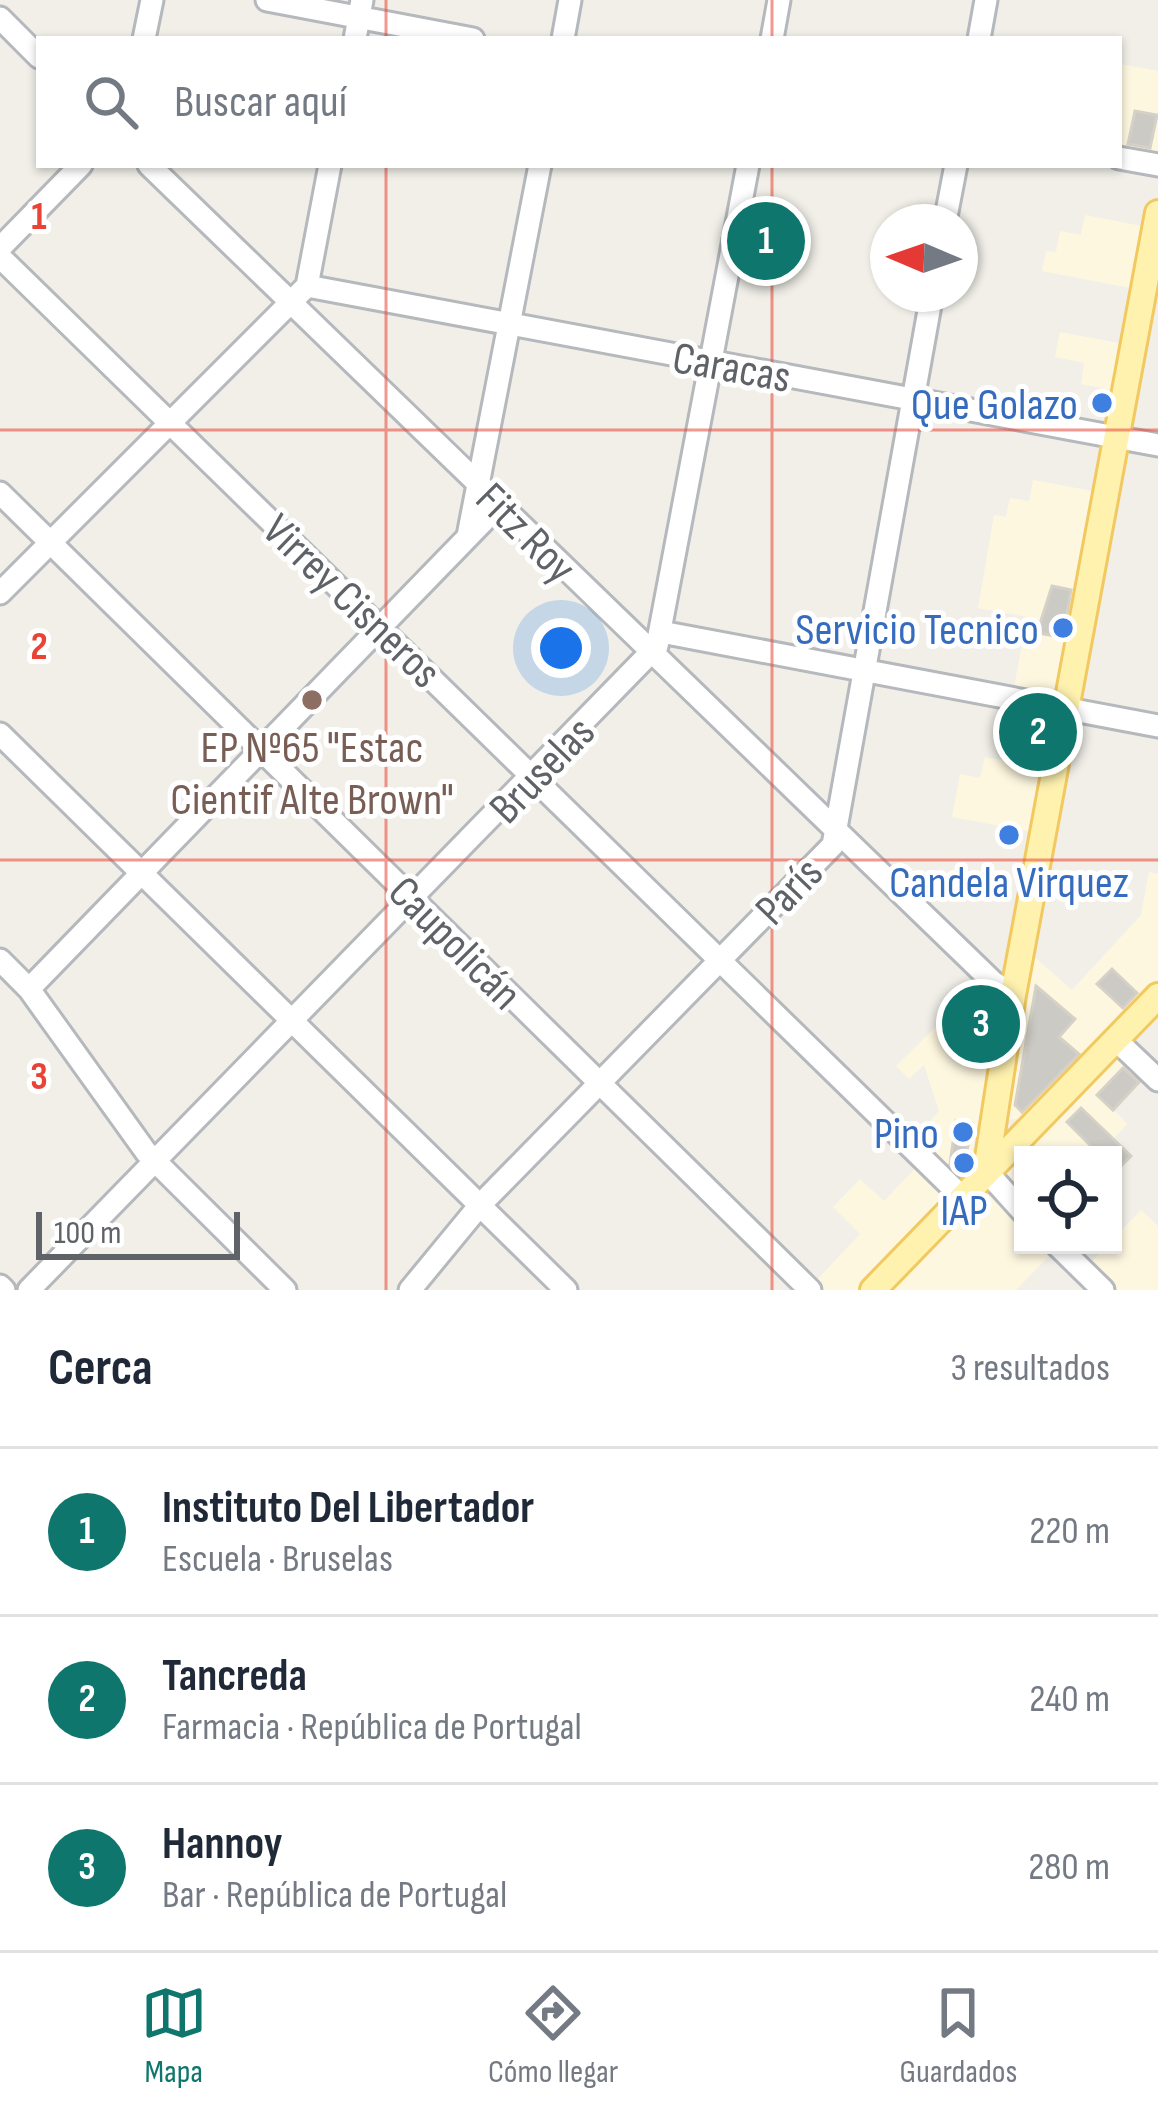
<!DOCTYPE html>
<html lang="es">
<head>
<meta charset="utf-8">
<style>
	:root { --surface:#fff; --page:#f2f2f3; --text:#1f2937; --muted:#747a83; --line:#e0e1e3; --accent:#0f766e }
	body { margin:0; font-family:"Sofia Sans Condensed",sans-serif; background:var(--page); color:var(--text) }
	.controls { position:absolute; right:36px; bottom:36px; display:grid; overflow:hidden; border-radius:0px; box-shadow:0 3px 9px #0004 }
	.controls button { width:108px; height:108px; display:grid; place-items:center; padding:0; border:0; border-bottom:3px solid var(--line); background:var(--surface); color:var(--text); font:60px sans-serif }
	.compass { position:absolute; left:870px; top:204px; width:108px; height:108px; border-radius:50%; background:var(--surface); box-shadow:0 3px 9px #0004; rotate:272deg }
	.scale { position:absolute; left:36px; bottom:30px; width:204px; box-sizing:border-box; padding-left:12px; border:6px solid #5f6368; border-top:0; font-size:33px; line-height:42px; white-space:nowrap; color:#5f6368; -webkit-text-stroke:9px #fff; paint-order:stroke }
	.you { position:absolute; left:561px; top:648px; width:42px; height:42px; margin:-30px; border:9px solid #fff; border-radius:50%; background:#1a73e8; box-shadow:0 0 0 18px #1a73e833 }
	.badge { display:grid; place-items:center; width:78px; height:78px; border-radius:50%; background:var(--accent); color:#fff; font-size:39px; font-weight:700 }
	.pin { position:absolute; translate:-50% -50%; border:6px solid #fff; box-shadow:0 3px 12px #0006 }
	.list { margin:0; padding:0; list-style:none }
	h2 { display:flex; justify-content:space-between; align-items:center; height:156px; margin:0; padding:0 48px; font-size:51px }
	h2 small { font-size:39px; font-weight:400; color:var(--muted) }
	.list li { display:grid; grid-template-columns:78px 1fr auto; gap:36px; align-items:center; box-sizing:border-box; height:168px; padding:0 48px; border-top:3px solid var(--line) }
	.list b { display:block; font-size:45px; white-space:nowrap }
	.list p { margin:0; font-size:39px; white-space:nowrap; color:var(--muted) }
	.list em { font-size:39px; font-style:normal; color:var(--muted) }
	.icon { flex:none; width:66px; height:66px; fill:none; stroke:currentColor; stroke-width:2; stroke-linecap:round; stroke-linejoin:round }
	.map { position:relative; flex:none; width:1158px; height:1290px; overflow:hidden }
	.search { position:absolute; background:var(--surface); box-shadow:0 3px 9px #0004; left:36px; right:36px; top:36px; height:132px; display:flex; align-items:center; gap:30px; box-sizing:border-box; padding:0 42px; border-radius:0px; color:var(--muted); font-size:45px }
	.sheet { height:660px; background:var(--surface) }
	nav { display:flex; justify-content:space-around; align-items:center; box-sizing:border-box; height:168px; border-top:3px solid var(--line); background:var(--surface); font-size:33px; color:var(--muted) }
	nav a { display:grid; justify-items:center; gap:6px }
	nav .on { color:var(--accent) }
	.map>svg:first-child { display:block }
	.commercial { fill:#fef7e0 }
	.building { fill:#cccac5; stroke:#d6d1c6; stroke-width:3 }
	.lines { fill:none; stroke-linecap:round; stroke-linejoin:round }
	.minor-casing { stroke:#b5b8bc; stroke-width:27 }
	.major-casing { stroke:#f2c960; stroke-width:30 }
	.minor { stroke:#fff; stroke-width:21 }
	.major { stroke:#fff2af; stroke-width:24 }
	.grid { fill:none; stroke:#ea4335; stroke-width:3; stroke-opacity:0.55 }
	.shop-dot { fill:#3f7fe0; stroke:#fff; stroke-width:4.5 }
	.education-dot { fill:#8d6e63; stroke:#fff; stroke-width:4.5 }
	.labels { text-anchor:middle; stroke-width:10; stroke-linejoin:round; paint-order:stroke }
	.street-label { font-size:45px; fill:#5f6368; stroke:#fff }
	.shop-label { font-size:45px; fill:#366cbe; stroke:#fff; text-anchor:end }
	.education-label { font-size:45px; fill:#785e54; stroke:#fff }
	.grid-label { font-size:39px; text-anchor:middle; font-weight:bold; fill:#ea4335; stroke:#fff; stroke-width:10; stroke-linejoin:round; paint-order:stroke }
</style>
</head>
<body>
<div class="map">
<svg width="1158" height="1290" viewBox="0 0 1158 1290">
	<rect width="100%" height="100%" fill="#f1efe8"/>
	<path class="commercial" d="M1119 64 1158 71V155L1119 148Z
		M1085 215 1147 227 1135 289 1042 271 1046 251 1056 252 1060 231 1081 235Z
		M1060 332 1124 344 1116 391 1081 384 1084 363 1055 357Z
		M1033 480 1098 492 1062 691 1053 699 1013 693 1027 617 978 608 994 515 1006 517 1010 498 1029 501Z
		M1013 706 1053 715 1033 832 952 817 960 774 980 778 985 757 1002 760Z
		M1149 872 1158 874V981L1021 1118 1008 1120 1031 954 1072 990 1141 915Z
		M981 982 999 1005 969 1174 957 1181 911 1143 939 1111 924 1065 909 1079 896 1066Z
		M1120 1055 1145 1076 1113 1109 1127 1124 1113 1139 1131 1156 1113 1176V1155H1023V1201L1003 1171Z
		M917 1167 940 1190V1206L858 1290H819L813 1284 860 1234 833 1207 860 1179 884 1201Z
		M985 1192 1023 1223V1245H1045L1053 1252 1016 1290H885Z
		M1141 1210 1158 1226V1290H1115L1089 1264Z"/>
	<path class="building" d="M1135 111 1157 115 1150 148 1128 144Z
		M1052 586 1071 590 1063 637 1037 633Z
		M1112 969 1137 993 1123 1008 1097 984Z
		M1036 986 1075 1019 1059 1037 1079 1054 1022 1112 1015 1105Z
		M983 993 995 1007 987 1057 959 1052 971 1005Z
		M1123 1068 1139 1082 1113 1110 1097 1095Z
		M1081 1108 1131 1156 1113 1174V1155H1100L1067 1122Z
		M956 1121 972 1123 963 1173 950 1164Z"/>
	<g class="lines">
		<defs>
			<path id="minor" d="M267 0 473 39
				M0 18 39 57
				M144 39 152 0
				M355 39 362 0
				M563 39 570 0
				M772 39 779 0
				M979 39 986 0
				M1119 158 1158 165
				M149 165 993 982 1013 995
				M945 222 956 165
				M0 248 81 165
				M0 257 962 1197
				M307 286 1158 445
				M0 493 810 1290
				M468 536 540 165
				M0 593 307 286 330 165
				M661 632 1158 726
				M0 734 566 1290
				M0 960 29 989 146 1152 285 1290
				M29 989 499 505
				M1115 1039 1158 1080
				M986 1171 1023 1212
				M1057 1245 1103 1290
				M0 1286 4 1290
				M29 1290 657 646 748 165
				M410 1290 480 1205 833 845 932 294"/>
			<path id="major" d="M986 1171 1013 995 1158 213
				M873 1290 1158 996"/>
		</defs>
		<use href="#minor" class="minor-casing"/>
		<use href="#major" class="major-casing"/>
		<use href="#minor" class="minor"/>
		<use href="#major" class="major"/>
	</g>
	<path class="grid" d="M386 0V39M772 0V39M386 165V1290M772 165V1290M0 430H1158M0 860H1158"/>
	<g class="shop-dot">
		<circle cx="1102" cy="403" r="12"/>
		<circle cx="1063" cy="628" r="12"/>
		<circle cx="1009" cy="835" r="12"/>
		<circle cx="963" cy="1132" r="12"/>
		<circle cx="964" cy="1163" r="12"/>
	</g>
	<circle class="education-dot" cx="312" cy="700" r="12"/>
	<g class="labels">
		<g class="street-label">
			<text transform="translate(732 366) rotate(10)" y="16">Caracas</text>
			<text transform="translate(527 532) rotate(45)" y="16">Fitz Roy</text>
			<text transform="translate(353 600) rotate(44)" y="16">Virrey Cisneros</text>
			<text transform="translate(541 769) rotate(-46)" y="16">Bruselas</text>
			<text transform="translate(788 890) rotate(-46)" y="16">París</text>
			<text transform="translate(456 942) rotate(45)" y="16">Caupolicán</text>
		</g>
		<g class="shop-label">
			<text x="1078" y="419">Que Golazo</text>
			<text x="1039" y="644">Servicio Tecnico</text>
			<text x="1009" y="897" text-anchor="middle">Candela Virquez</text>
			<text x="939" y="1148">Pino</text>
			<text x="964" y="1225" text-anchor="middle">IAP</text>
		</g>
		<g class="education-label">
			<text x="312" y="762">EP Nº65 "Estac<tspan x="312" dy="52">Cientif Alte Brown"</tspan></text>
		</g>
	</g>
	<g class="grid-label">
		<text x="39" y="229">1</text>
		<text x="39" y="659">2</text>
		<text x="39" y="1089">3</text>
	</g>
</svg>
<div class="controls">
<button><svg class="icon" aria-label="locate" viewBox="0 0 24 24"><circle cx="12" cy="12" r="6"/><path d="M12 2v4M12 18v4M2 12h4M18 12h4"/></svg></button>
</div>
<svg class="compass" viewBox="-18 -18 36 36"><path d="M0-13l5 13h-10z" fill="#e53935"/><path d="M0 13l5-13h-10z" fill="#747a83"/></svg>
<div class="scale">100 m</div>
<div class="you"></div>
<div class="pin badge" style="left:766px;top:241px">1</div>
<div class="pin badge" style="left:1038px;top:732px">2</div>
<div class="pin badge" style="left:981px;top:1024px">3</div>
<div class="search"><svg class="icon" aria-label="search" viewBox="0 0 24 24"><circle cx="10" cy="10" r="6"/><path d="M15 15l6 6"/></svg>Buscar aquí</div>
</div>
<section class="sheet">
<h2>Cerca<small>3 resultados</small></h2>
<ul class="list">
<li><span class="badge">1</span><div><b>Instituto Del Libertador</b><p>Escuela · Bruselas</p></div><em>220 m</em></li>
<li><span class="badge">2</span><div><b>Tancreda</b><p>Farmacia · República de Portugal</p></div><em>240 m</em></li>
<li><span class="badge">3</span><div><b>Hannoy</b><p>Bar · República de Portugal</p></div><em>280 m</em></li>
</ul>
</section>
<nav>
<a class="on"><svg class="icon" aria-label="map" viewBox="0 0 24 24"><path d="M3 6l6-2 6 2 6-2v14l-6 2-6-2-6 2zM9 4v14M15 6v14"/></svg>Mapa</a>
<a><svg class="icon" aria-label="directions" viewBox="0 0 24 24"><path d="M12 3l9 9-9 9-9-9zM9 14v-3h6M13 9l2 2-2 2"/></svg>Cómo llegar</a>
<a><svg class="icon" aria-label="saved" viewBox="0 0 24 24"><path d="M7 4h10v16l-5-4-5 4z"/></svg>Guardados</a>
</nav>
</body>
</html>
